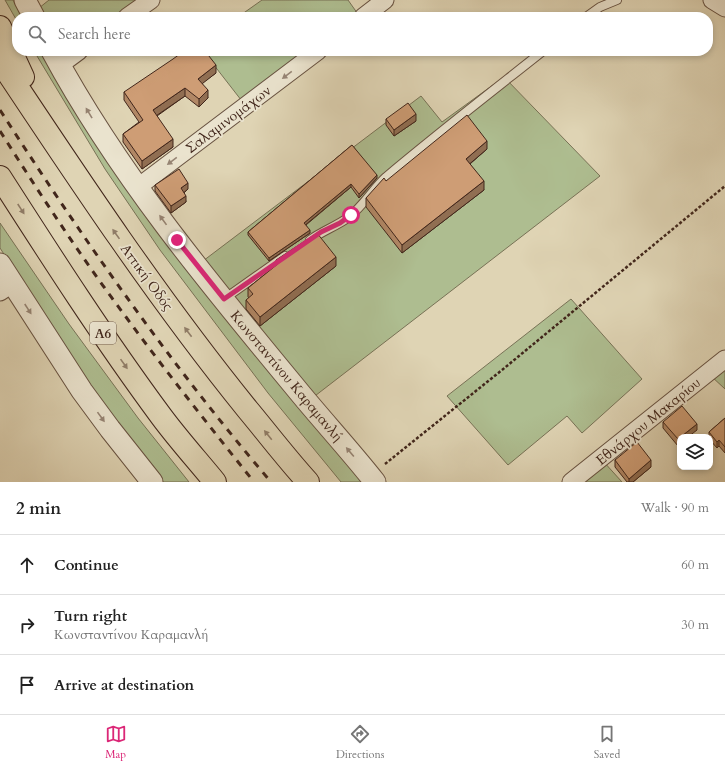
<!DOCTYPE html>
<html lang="en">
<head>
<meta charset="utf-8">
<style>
	:root { --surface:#fff; --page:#f6f6f6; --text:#222; --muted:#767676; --line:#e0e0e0; --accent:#db2777 }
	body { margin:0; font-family:Cardo,serif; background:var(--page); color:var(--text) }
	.controls { position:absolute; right:12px; bottom:12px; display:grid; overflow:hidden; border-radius:8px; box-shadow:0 2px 6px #0003 }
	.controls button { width:36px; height:36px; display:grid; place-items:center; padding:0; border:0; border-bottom:1px solid var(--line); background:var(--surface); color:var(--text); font:20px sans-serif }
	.stop { position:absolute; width:12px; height:12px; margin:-9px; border:3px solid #db2777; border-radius:50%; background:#fff }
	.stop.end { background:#db2777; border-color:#fff; box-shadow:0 1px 4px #0008 }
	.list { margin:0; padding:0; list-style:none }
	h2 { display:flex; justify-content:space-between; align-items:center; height:52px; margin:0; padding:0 16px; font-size:17px }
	h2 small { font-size:13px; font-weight:400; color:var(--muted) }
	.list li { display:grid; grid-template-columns:26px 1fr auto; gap:12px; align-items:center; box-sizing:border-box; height:60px; padding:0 16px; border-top:1px solid var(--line) }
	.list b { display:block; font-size:15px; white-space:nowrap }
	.list p { margin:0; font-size:13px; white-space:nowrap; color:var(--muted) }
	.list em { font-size:13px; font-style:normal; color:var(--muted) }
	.icon { flex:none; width:22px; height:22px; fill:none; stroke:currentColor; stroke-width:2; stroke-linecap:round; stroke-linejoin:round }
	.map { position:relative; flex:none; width:725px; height:482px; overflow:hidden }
	.search { position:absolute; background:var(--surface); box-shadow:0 2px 6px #0003; left:12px; right:12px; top:12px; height:44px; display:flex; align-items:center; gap:10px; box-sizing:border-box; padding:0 14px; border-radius:16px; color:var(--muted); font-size:15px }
	.sheet { height:232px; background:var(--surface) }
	nav { display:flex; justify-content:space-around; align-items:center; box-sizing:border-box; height:56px; border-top:1px solid var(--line); background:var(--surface); font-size:11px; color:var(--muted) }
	nav a { display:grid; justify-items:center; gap:2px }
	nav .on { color:var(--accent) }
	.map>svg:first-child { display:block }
	.green { fill:#aebd90; stroke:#787256 }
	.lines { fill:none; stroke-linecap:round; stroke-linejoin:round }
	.service-casing { stroke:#685241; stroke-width:10 }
	.minor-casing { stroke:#685241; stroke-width:19 }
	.tertiary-casing { stroke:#685241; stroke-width:23 }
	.motorway-casing { stroke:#41261b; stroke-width:24 }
	.path { stroke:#41261b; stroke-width:2.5; stroke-dasharray:3 2; stroke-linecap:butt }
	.service { stroke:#eae3ce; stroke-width:8 }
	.minor { stroke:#eae3ce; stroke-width:17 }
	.tertiary { stroke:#eae3ce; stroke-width:21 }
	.motorway { stroke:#dfd4b4; stroke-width:22 }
	.rail { stroke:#41261b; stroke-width:3; stroke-dasharray:7 7; stroke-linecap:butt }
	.wall { fill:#b18765; stroke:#41261b }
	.shaded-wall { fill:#906e52; stroke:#41261b }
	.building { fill:#ce9d75; stroke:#41261b }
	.oneway { fill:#968474 }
	.oneway2 { fill:#907d68 }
	.route { stroke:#db2777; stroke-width:5 }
	.labels { text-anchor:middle; stroke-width:3.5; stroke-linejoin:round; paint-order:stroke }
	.shield { fill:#eae3ce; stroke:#745f51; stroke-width:1 }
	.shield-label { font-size:13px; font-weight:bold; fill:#41261b }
	.street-label { font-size:14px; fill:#41261b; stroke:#eae3ce }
</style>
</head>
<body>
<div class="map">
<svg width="725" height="482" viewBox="0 0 725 482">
	<rect width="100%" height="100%" fill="#dfd4b4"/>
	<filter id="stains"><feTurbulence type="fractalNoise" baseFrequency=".005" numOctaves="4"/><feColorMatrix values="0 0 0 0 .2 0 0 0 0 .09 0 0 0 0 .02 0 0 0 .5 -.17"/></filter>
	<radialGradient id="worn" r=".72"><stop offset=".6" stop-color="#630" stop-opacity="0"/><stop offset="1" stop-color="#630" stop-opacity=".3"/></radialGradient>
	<path class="green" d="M5 0H13L22 17H17V21Z
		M49 0H140L116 17H44L39 8Z
		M262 0H348L360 17H238Z
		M34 51H42L363 482H341L268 393 160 250 105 169Z
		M203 51H321L245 105Z
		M504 77 600 176 311 399 199 264 421 96 442 122Z
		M0 223 69 324 138 418 189 482H162L89 386 0 248Z
		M571 299 642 379 582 433 567 416 508 465 447 396Z
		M725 365V389L711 376Z
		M603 461 622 482H577Z"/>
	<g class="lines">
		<defs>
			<path id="service" d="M586 17 600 7 617 0
				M310 240C322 231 337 226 349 217 363 206 373 189 386 177 437 134 490 93 543 51
				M224 299 285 256"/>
			<path id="minor" d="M712 0 725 8
				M127 17 151 0
				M363 17 385 0
				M60 65 79 51
				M138 187 318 51
				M0 292 12 284
				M571 482 725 359"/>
			<path id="tertiary" d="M25 0 34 17
				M52 51C117 172 208 282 295 387 321 419 349 449 375 482
				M0 264 82 391 110 429 152 482"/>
			<path id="motorway" d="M0 27 23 77
				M0 61C79 180 158 299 248 410 268 434 287 459 308 482
				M0 177C52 258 104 339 161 416 178 439 197 460 215 482"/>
		</defs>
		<use href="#service" class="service-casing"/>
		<use href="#minor" class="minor-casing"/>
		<use href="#tertiary" class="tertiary-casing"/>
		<use href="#motorway" class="motorway-casing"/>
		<path class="path" d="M385 464 502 370 725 186"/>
		<use href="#service" class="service"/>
		<use href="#minor" class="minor"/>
		<use href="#tertiary" class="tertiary"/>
		<use href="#motorway" class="motorway"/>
		<path class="rail" d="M0 110C83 239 171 365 271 482
			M0 131C40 194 81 257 126 317 167 373 211 428 254 482"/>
	</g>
	<path class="wall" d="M216 73 202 83 208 98 199 107 185 96 157 116 173 147 142 169 123 142V134L139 122 124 100V92Z
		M386 119 416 121 394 136 386 125Z
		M352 145 377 178 359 198 351 187 306 225 310 233 269 261 248 235V232Z
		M487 149 470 164 484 190 402 253 366 207V198L386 181Z
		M155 185 188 189 184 193 186 202 171 213 155 191Z
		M276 260 336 266 260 326 246 309V300L249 298 248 297V288L276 265Z
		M725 418V453L719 446 717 448 710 440V437H709V432Z
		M663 422 697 430 680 437V444L678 446 663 428Z
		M615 460 651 467 633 482H627L615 467Z"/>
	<path class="shaded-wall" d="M216 65V73L198 87V79Z
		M185 88V96L153 118V110Z
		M208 90V98L199 107V99Z
		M416 114V121L394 136V130Z
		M173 139V147L142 169V161Z
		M487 141V149L466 167V159Z
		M377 175V178L359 198V194Z
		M484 181V190L402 253V245Z
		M188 183V189L181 195V188Z
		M351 184V187L304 226V223Z
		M186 196V202L171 213V206Z
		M310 230V233L269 261V258Z
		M336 257V266L260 326V317Z
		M697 424V430L688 437H681Z
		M680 438V444L678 446V439Z
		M719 440V446L717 448V442Z
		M651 460V467L633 482H629V479Z"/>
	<path class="building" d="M184 51H205L216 65 198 79 208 90 199 99 185 88 153 110 173 139 142 161 123 134 143 120 124 92 173 59Z
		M408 103 416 114 394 130 386 119Z
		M467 115 487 141 466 159 484 181 402 245 366 198 384 178 386 181Z
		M352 145 377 175 359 194 351 184 304 223 310 230 269 258 248 232Z
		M179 169 188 183 181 188 186 196 171 206 155 185Z
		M317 233 336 257 260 317 246 300 253 294 248 288 279 263 276 260Z
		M682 406 697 424 678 439 663 422Z
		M725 418V447L719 440 717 442 709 432Z
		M637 442 651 460 629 479 615 460Z"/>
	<defs><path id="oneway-solid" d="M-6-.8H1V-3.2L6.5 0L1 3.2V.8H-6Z"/></defs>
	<g class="oneway">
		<use href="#oneway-solid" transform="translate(287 75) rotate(143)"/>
		<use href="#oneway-solid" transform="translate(89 113) rotate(-121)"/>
		<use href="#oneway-solid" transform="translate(172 161) rotate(143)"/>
		<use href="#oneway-solid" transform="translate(163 220) rotate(-126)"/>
		<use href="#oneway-solid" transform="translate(28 309) rotate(57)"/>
		<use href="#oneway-solid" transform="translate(101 417) rotate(54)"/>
		<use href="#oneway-solid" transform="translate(350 452) rotate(-130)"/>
	</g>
	<g class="oneway2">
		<use href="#oneway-solid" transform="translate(21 209) rotate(57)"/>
		<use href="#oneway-solid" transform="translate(116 234) rotate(-125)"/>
		<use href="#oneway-solid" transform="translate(188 332) rotate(-127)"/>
		<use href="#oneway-solid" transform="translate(124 364) rotate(55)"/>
		<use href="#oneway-solid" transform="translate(268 435) rotate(-129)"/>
	</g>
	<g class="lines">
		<path class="route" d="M177 240 224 299 321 232 340 223 351 215"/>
	</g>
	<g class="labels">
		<rect class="shield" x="90" y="322" width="26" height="22" rx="3"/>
		<g class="shield-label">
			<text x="103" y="338">Α6</text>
		</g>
		<g class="street-label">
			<text transform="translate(228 119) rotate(-37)" y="5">Σαλαμινομάχων</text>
			<text transform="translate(147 277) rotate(54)" y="5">Αττική Οδός</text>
			<text transform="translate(287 376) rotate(50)" y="5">Κωνσταντίνου Καραμανλή</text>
			<text transform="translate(648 421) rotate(-39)" y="5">Εθνάρχου Μακαρίου</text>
		</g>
	</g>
	<rect width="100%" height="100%" filter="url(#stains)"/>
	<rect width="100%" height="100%" fill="url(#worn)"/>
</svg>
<div class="controls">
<button><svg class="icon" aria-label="layers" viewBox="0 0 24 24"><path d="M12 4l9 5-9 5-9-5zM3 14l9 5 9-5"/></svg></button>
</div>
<div class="stop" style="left:351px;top:215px"></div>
<div class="stop end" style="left:177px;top:240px"></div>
<div class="search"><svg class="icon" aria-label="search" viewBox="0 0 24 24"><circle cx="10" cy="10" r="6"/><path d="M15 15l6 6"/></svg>Search here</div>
</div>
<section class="sheet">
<h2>2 min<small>Walk · 90 m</small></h2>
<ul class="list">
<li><svg class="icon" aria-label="ahead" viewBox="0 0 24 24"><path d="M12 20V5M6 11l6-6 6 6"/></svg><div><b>Continue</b></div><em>60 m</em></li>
<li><svg class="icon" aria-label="right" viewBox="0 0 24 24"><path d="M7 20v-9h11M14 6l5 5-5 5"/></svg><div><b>Turn right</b><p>Κωνσταντίνου Καραμανλή</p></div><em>30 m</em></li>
<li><svg class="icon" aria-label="arrive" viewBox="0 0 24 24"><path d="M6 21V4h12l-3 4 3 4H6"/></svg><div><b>Arrive at destination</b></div></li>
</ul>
</section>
<nav>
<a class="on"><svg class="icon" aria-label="map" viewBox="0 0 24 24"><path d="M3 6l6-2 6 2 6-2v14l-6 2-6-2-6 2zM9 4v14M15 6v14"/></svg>Map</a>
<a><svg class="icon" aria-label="directions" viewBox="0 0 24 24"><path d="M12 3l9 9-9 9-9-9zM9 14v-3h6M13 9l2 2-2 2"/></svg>Directions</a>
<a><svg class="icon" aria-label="saved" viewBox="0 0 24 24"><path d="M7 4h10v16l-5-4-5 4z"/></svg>Saved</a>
</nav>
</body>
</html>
